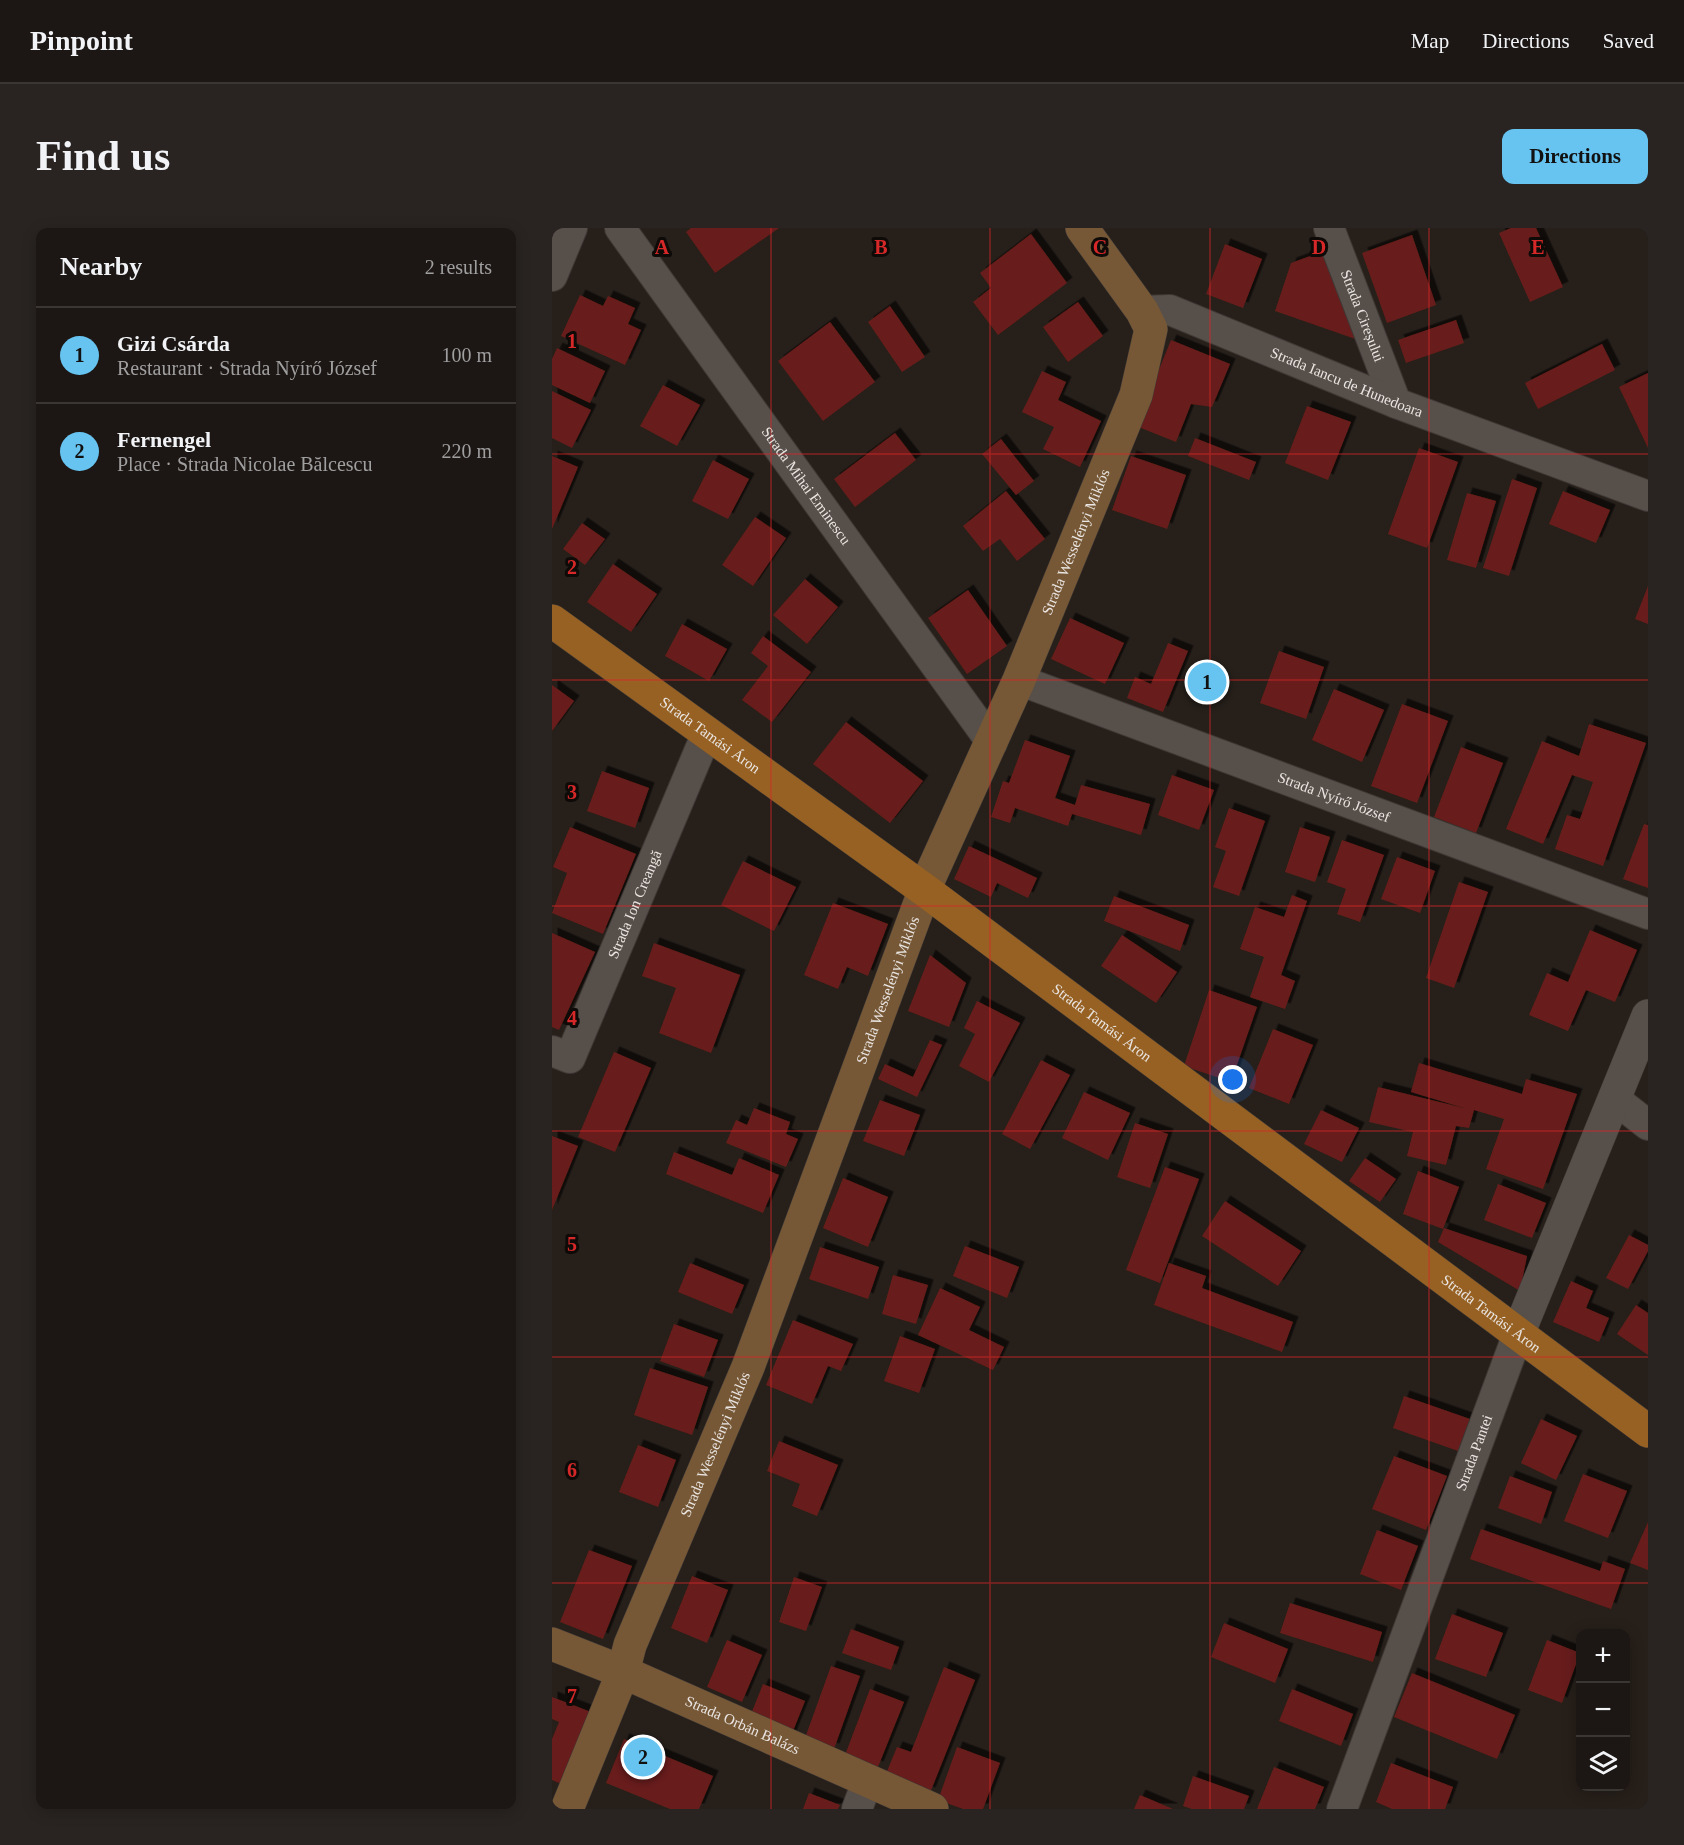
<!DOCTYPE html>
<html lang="en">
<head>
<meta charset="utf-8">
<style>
	:root { --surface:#1c1714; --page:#292422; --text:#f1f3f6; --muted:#a09fa0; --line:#3a3634; --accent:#67c4f0 }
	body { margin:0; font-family:"Times New Roman",serif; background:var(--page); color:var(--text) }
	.controls { position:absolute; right:18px; bottom:18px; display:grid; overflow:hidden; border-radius:12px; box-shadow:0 3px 15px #0003 }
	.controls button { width:54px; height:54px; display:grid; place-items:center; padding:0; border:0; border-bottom:2px solid var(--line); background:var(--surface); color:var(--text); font:30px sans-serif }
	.you { position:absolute; left:681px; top:852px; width:21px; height:21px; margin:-15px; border:4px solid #fff; border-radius:50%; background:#1a73e8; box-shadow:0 0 0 9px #1a73e833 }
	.badge { display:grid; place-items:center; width:39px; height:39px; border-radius:50%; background:var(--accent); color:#111; font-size:20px; font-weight:700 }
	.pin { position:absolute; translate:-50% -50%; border:3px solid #fff; box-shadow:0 2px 6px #0006 }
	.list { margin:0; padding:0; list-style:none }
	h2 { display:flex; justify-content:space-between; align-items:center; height:78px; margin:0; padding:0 24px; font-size:26px }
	h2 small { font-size:20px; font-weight:400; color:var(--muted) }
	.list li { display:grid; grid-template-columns:39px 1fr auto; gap:18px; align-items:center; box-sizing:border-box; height:96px; padding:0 24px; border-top:2px solid var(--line) }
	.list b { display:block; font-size:22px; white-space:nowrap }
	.list p { margin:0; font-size:20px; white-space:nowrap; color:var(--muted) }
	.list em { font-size:20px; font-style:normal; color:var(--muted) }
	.icon { flex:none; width:33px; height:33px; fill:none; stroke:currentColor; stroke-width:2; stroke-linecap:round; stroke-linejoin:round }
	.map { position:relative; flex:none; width:1096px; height:1581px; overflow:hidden; border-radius:12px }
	header { display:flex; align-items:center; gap:36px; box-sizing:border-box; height:84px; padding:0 30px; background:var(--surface); border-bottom:2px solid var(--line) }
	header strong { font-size:28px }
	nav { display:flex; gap:33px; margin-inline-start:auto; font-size:21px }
	.intro { display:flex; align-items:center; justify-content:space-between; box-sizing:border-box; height:144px; padding:0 36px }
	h1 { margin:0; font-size:42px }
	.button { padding:15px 27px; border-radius:12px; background:var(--accent); color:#111; font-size:21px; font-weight:700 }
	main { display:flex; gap:36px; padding:0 36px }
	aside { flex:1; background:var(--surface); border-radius:12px; box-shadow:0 3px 15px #0003 }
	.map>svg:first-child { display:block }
	.building { fill:#671e1a; filter:url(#shadow) }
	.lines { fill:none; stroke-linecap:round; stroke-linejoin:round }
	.minor-casing { stroke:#3f3936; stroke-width:32 }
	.tertiary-casing { stroke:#3f3936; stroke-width:34 }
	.secondary-casing { stroke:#3f3936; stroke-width:34 }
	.primary-casing { stroke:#3f3936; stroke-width:34 }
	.minor { stroke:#574f49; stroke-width:30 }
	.tertiary { stroke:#574f49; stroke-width:33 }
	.secondary { stroke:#765836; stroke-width:33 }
	.primary { stroke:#966123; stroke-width:33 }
	.grid { fill:none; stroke:#d62828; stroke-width:1.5; stroke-opacity:0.55 }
	.labels { text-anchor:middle; stroke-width:6; stroke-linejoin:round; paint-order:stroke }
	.street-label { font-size:15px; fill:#eae5e2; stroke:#0d0a08 }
	.grid-label { font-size:20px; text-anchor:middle; font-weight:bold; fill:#d62828; stroke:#0d0a08; stroke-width:6; stroke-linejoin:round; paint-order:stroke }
</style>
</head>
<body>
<header>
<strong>Pinpoint</strong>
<nav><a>Map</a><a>Directions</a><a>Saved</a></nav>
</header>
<div class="intro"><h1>Find us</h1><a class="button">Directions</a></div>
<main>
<aside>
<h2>Nearby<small>2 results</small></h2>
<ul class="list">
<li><span class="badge">1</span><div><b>Gizi Csárda</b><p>Restaurant · Strada Nyírő József</p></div><em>100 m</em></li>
<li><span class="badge">2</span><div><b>Fernengel</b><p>Place · Strada Nicolae Bălcescu</p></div><em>220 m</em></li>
</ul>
</aside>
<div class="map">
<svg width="1096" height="1581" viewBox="0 0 1096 1581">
	<defs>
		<filter id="shadow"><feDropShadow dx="5.5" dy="-5.5" stdDeviation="0" flood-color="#0009"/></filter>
	</defs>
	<rect width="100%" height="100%" fill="#261f1a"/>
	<path class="building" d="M139 0H227L163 45 134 4Z
		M959 0H984L1011 59 978 74 947 5Z
		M479 6 515 55 446 107 421 74 439 60 428 45Z
		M860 7 884 77 835 95 810 25Z
		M673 16 710 31 691 80 654 66Z
		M775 22 809 113 723 83 739 35Z
		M28 67 51 78 56 68 83 80 76 96 89 102 73 137 9 108Z
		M526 74 551 108 516 134 491 99Z
		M338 78 373 129 350 144 316 94Z
		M904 92 912 115 854 135 846 112Z
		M278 94 323 154 271 193 226 133Z
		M619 112 678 136 660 179 639 176 624 214 584 198Z
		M1050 116 1063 142 986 181 973 155Z
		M5 120 53 143 38 175 0 157V131Z
		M490 143 514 154 506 172 549 193 528 239 491 221 502 199 470 184Z
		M1096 145V220L1067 159Z
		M111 157 148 177 125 218 88 198Z
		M0 163 39 182 20 220 0 210Z
		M755 178 799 194 776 252 733 235Z
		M343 205 364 232 303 279 282 251Z
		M643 210 704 234 697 252 636 228Z
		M449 211 482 253 464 267 430 226Z
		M867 220 906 234 875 320 836 306Z
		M0 228 26 239 0 301Z
		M579 228 634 247 615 301 560 282Z
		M161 232 197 251 176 291 140 273Z
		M960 251 985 260 957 348 931 340Z
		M454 263 493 311 465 333 448 311 431 323 411 298Z
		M1011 263 1058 282 1044 315 997 296Z
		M915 265 944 273 924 340 895 332Z
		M203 289 234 310 201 358 170 337Z
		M30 295 53 311 33 337 11 321Z
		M61 336 105 366 79 404 35 374Z
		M253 351 286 379 255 416 221 387Z
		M1096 358V396L1083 391Z
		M416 362 455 418 415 446 376 390Z
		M518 390 572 415 553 456 499 431Z
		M130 396 175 421 157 453 113 428Z
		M211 408 259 444 220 494 190 472 216 438 199 425Z
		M616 415 636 423 611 484 575 470 583 449 599 456Z
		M727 423 772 439 754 491 708 475Z
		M0 457 22 473 0 503Z
		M782 461 832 482 810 534 760 512Z
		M850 476 896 493 865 575 819 558Z
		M294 494 371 553 338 595 261 536Z
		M1037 496 1094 515 1051 638 1003 621 1015 587 1028 591 1041 554 1020 547 991 616 954 601 990 513 1027 528Z
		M473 512 518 528 503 570 523 577 529 557 598 576 589 607 520 586 516 598 463 580 458 595 439 589 451 553 457 555Z
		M909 519 951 535 924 605 882 589Z
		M50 543 97 560 83 600 35 583Z
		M620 547 662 562 647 602 606 587Z
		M677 580 713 593 687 668 661 659 674 623 663 619Z
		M1092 596 1096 597V660L1071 651Z
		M18 599 84 626 51 706 0 685 15 645 1 639Z
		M748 599 778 609 763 654 733 644Z
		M790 612 832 627 808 694 785 686 794 661 775 654Z
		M417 618 485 650 476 670 445 655 439 669 402 651Z
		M845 629 883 643 868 685 829 671Z
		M191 633 244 659 222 703 169 677Z
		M907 654 936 664 902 760 874 750Z
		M740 667 755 673 729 747 743 753 733 781 698 769 712 729 688 721 703 679 732 689Z
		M562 668 637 697 628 723 552 693Z
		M281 675 336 696 316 748 295 739 286 761 252 747Z
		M1038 702 1085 722 1063 774 1034 762 1016 803 977 787 995 745 1016 754Z
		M0 705 43 724 7 802 0 799Z
		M570 707 625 744 604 775 549 738Z
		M102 715 188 747 159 825 107 805 124 760 90 748Z
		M378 727 414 755 397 799 356 783Z
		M657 762 705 779 679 854 632 838Z
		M425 773 468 795 437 854 407 838 423 806 412 800Z
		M721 801 761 817 737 876 697 860Z
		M378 812 390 817 365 869 326 851 333 836 361 849Z
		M62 824 99 840 63 924 26 909Z
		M489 832 518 847 478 921 450 906Z
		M867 835 970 866 974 851 1025 866 991 961 934 941 952 891 922 882 917 900 904 898 894 937 855 928 861 904 817 894 826 859 912 880 859 864Z
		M532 864 578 885 556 932 510 910Z
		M328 872 368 887 352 928 311 913Z
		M202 880 238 894 234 906 246 911 234 939 174 915 184 892 195 897Z
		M769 882 807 900 790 934 752 916Z
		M583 895 616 906 598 960 565 949Z
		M0 908 26 918 0 982Z
		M122 924 180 947 187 930 227 947 211 985 114 946Z
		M813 930 844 951 828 974 797 953Z
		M613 939 647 951 608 1055 574 1042Z
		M866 943 907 959 891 1001 851 986Z
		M291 950 336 969 316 1019 271 1000Z
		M946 956 994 975 980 1010 932 992Z
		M673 973 749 1023 726 1058 650 1008Z
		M892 1000 975 1028 968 1063 886 1014Z
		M1077 1007 1096 1017V1023L1076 1061 1054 1050Z
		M413 1018 467 1039 455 1070 401 1048Z
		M268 1019 327 1039 316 1071 257 1051Z
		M138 1035 192 1057 180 1086 126 1064Z
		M617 1035 654 1048 650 1060 741 1094 730 1124 602 1077Z
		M341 1047 376 1057 364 1096 330 1086Z
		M1019 1053 1041 1063 1034 1080 1057 1090 1047 1114 1001 1094Z
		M388 1060 428 1079 417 1102 452 1119 441 1142 366 1107Z
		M1084 1077 1096 1085V1127L1065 1106Z
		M241 1092 301 1116 289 1143 276 1138 260 1176 214 1157Z
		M122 1096 166 1112 152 1149 108 1133Z
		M348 1108 383 1121 367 1165 332 1153Z
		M98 1140 156 1159 140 1207 82 1187Z
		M852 1168 918 1191 906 1223 841 1200Z
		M989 1191 1025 1208 1004 1252 969 1235Z
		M227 1213 286 1237 265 1288 240 1278 248 1256 215 1243Z
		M86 1217 124 1232 106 1279 67 1264Z
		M842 1228 895 1248 874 1302 820 1281Z
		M1031 1246 1075 1263 1056 1310 1012 1293Z
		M958 1248 1000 1264 989 1296 946 1280Z
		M1096 1294V1342L1078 1335Z
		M929 1301 1048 1343 1051 1333 1073 1341 1059 1381 918 1331Z
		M825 1302 866 1318 849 1362 808 1346Z
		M37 1322 80 1338 51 1411 8 1394Z
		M140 1348 176 1362 155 1415 119 1400Z
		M242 1349 270 1359 254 1403 227 1394Z
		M738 1375 830 1404 821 1434 728 1405Z
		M900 1386 951 1405 934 1449 883 1431Z
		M672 1395 736 1421 723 1455 659 1429Z
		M299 1401 347 1419 339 1442 290 1425Z
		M175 1412 210 1427 190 1474 155 1459Z
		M995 1412 1028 1425 1010 1475 976 1462Z
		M279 1438 308 1448 282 1521 253 1510Z
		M392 1439 423 1452 378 1565 333 1548 345 1519 359 1524Z
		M860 1445 963 1487 945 1531 842 1489Z
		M211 1456 253 1473 239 1508 197 1491Z
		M318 1461 352 1474 326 1539 293 1527Z
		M740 1461 801 1486 789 1518 727 1493Z
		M0 1469 39 1484 9 1556 0 1552V1511L7 1494 0 1491Z
		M72 1511 161 1548 147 1581H118L54 1555Z
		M405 1519 448 1535 431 1581H411L386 1572Z
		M839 1535 901 1559 893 1581H840L824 1574Z
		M722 1539 772 1559 763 1581H705Z
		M641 1548 697 1568 692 1581H640L631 1578Z
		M257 1565 288 1577 286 1581H251Z
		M588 1567 621 1581H582Z"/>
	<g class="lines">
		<defs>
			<g id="minor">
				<path id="s1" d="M68 0 440 515"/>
				<path id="s2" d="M777 0 844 175"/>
				<path d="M0 48 20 0"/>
				<path id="s3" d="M590 83 618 82 844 175 1096 268"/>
				<path id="s4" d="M467 452 1096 686"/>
				<path id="s5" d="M0 823 18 830 155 505"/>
				<path d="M1064 872 1096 897"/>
				<path d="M305 1581 315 1554"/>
				<path id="s6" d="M790 1581 966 1106"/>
			</g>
			<path id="tertiary" d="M966 1106 1096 788"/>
			<g id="secondary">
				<path id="s7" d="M0 1416 71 1444 380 1581"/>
				<path id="s8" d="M15 1581 71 1444 78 1417 196 1139 376 653 467 452 584 167 599 101 590 83 530 0"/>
			</g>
			<g id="primary">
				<path id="s9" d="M0 393 374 663 1096 1203"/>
			</g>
		</defs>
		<use href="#minor" class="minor-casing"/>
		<use href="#tertiary" class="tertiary-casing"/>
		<use href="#secondary" class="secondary-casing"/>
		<use href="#primary" class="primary-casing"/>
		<use href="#minor" class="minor"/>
		<use href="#tertiary" class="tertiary"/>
		<use href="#secondary" class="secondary"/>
		<use href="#primary" class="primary"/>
	</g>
	<path class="grid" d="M219 0V1581M438 0V1581M658 0V1581M877 0V1581M0 226H1096M0 452H1096M0 678H1096M0 903H1096M0 1129H1096M0 1355H1096"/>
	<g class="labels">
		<g class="street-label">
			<text dy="5" stroke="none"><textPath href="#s2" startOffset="94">Strada Cireșului</textPath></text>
			<text dy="5" stroke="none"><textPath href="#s3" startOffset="219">Strada Iancu de Hunedoara</textPath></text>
			<text dy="5" stroke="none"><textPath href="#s1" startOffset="318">Strada Mihai Eminescu</textPath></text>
			<text dy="5" stroke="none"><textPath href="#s8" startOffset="1366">Strada Wesselényi Miklós</textPath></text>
			<text dy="5" stroke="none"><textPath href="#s9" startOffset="195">Strada Tamási Áron</textPath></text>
			<text dy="5" stroke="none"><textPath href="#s4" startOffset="336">Strada Nyírő József</textPath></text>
			<text dy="5" stroke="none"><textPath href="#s5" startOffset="186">Strada Ion Creangă</textPath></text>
			<text dy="5" stroke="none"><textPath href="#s8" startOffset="880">Strada Wesselényi Miklós</textPath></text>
			<text dy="5" stroke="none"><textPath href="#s9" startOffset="681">Strada Tamási Áron</textPath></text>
			<text dy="5" stroke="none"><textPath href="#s9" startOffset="1167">Strada Tamási Áron</textPath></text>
			<text dy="5" stroke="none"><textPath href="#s8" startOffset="394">Strada Wesselényi Miklós</textPath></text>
			<text dy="5" stroke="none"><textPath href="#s6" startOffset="380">Strada Pantei</textPath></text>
			<text dy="5" stroke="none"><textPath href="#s7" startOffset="207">Strada Orbán Balázs</textPath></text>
		</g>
	</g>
	<g class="grid-label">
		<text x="110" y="26">A</text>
		<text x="329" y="26">B</text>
		<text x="548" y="26">C</text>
		<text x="767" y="26">D</text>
		<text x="986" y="26">E</text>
		<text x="20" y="120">1</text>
		<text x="20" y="346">2</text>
		<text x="20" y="571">3</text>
		<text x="20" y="797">4</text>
		<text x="20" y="1023">5</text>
		<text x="20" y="1249">6</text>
		<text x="20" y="1475">7</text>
	</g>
</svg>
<div class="controls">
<button>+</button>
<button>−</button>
<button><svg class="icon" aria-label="layers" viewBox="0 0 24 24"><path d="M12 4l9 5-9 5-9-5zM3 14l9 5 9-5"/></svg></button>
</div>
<div class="you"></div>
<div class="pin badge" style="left:655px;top:454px">1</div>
<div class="pin badge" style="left:91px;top:1529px">2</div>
</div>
</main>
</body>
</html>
